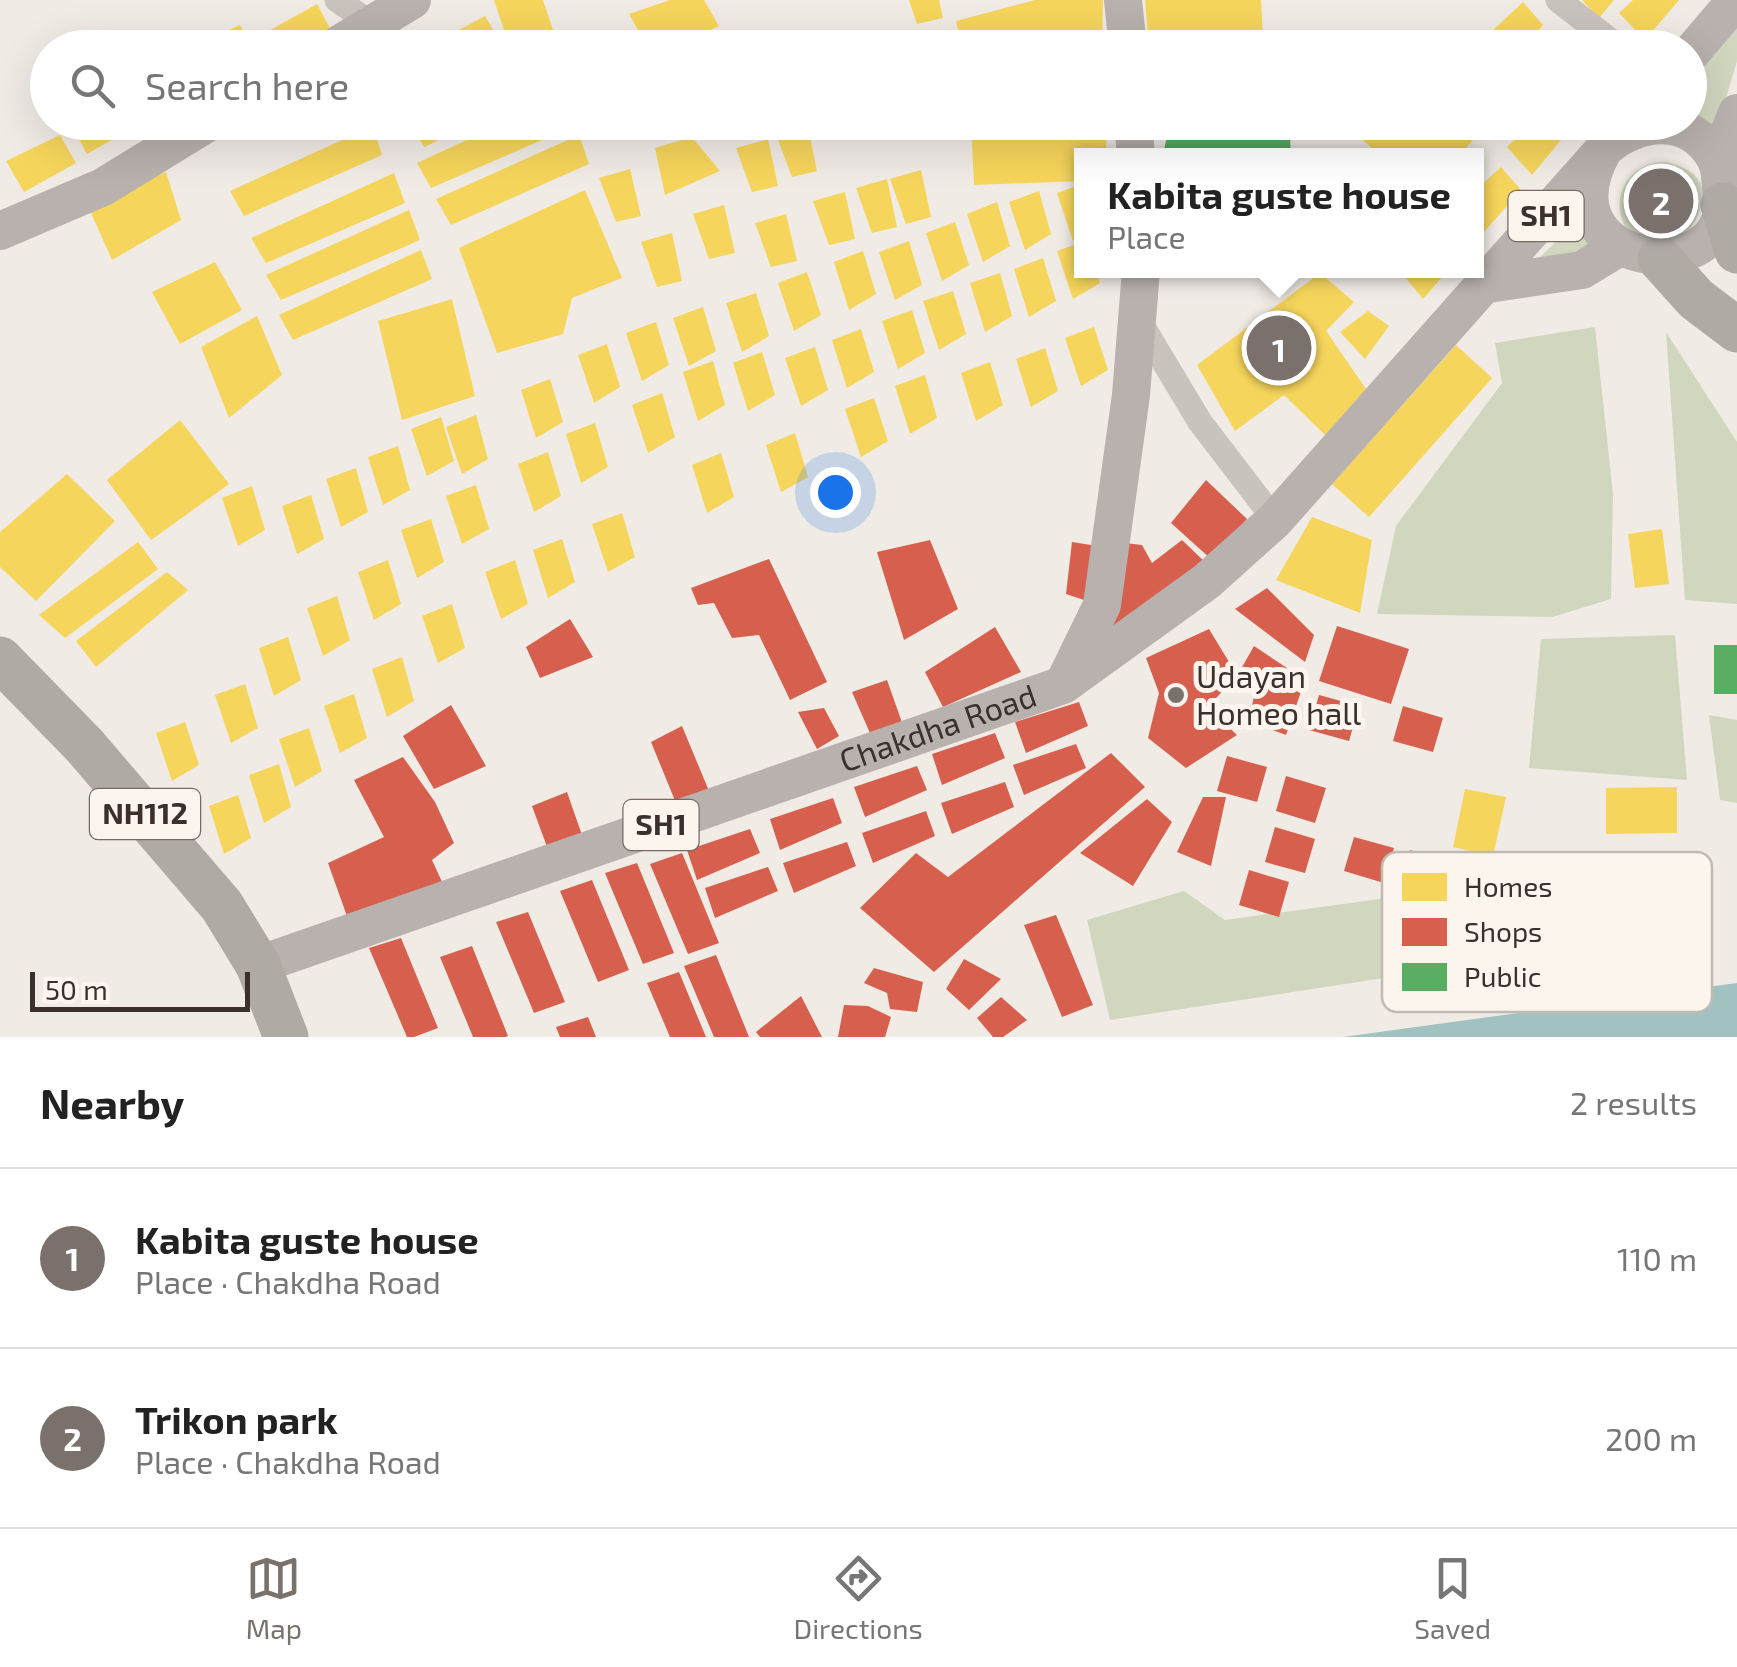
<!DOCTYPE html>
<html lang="en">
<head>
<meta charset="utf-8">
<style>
	:root { --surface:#fff; --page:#f2f2f2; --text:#222; --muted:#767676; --line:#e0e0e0; --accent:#7a716c }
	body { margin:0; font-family:"Exo 2",sans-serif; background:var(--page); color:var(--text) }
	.scale { position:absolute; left:30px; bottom:25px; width:220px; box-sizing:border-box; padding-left:10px; border:5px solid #3b302b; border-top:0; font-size:28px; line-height:35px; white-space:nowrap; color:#3b302b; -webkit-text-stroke:8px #fbf5ee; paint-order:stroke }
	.you { position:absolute; left:835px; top:492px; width:35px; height:35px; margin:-25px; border:8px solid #fff; border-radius:50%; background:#1a73e8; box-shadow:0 0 0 15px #1a73e833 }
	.badge { display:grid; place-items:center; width:65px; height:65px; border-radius:50%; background:var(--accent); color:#fff; font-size:32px; font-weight:700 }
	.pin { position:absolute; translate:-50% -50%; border:5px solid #fff; box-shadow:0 2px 10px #0006 }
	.popup { position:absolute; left:1074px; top:148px; width:410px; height:130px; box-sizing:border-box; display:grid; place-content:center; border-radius:0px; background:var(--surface); filter:drop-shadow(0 2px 8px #0005); font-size:32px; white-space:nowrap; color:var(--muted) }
	.popup b { font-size:38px; color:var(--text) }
	.popup::after { content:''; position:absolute; left:50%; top:100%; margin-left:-20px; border:20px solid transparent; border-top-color:var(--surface) }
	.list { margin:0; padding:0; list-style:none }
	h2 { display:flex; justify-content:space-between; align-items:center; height:130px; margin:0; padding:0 40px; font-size:42px }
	h2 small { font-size:32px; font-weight:400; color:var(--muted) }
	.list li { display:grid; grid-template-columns:65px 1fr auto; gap:30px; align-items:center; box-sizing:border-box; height:180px; padding:0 40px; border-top:2px solid var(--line) }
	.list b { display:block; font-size:38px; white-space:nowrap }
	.list p { margin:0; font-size:32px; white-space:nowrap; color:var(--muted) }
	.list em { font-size:32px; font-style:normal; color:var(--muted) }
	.icon { flex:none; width:55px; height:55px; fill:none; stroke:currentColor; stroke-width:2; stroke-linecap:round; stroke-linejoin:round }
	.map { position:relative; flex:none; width:1737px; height:1037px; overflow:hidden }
	.search { position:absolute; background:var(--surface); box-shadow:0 10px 40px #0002; left:30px; right:30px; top:30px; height:110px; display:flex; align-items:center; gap:25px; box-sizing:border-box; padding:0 35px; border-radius:55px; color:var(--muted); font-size:38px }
	.sheet { height:490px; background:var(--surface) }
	nav { display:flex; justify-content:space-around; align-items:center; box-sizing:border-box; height:140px; border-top:2px solid var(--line); background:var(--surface); font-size:28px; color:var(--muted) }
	nav a { display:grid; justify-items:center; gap:5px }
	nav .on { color:var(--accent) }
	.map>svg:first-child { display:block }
	.green { fill:#d1d6bf }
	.water { fill:#a1c2c1 }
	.homes { fill:#f6d55c }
	.shops { fill:#d6604d }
	.public { fill:#5aae61 }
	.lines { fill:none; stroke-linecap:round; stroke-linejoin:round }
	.street { stroke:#c9c3be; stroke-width:25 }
	.primary { stroke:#b8b1ad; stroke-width:38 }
	.highway { stroke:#afaaa4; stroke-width:45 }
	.poi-dot { fill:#7a716c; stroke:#fbf5ee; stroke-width:4 }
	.labels { text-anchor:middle; stroke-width:10; stroke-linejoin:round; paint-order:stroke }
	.shield { fill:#fbf5ee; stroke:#756b66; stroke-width:2.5 }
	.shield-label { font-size:30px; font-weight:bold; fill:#3b302b }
	.poi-label { font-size:32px; fill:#3b302b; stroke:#fbf5ee; text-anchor:start }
	.street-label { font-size:32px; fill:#3b302b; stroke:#fbf5ee }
	.key { fill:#fbf5ee; stroke:#c1bab4; stroke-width:2.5 }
	.key-label { font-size:28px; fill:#3b302b }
</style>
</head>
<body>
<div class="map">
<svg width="1737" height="1037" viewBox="0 0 1737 1037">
	<rect width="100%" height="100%" fill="#f0ebe5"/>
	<path class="green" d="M1737 17V61L1716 131 1690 120V77Z
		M1665 162C1721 174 1705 211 1680 243L1628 232C1607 199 1628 163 1665 162Z
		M1578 220 1597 260 1524 273Z
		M1595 327 1613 494 1611 599 1552 617 1377 614 1396 526 1502 383 1495 343Z
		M1666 332 1737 442V604L1685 600Z
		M1675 635 1687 780 1529 768 1541 639Z
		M1709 715 1737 720V803L1720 800Z
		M1468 872 1487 880 1488 962 1110 1020 1087 920 1184 891 1225 920 1394 897 1460 900Z"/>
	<path class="water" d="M1737 983V1037H1343Z"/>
	<path class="homes" d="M494 0H543L556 39 541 48H510Z
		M670 0H704L719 26 670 48H648L629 14Z
		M909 0H939L943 18 917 24Z
		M1035 0H1103L1102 46 962 48 956 21Z
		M1145 0H1261L1263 38 1149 47Z
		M1582 0H1614L1599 18Z
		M1633 0H1679L1645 40 1619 13Z
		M1523 2 1543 25 1524 48H1474Z
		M317 4 333 34 309 48H273L265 33Z
		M485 16 497 36 475 48H446L453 33Z
		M240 25 253 48H190Z
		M399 28 411 48H367Z
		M70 122H143L87 154Z
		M410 122H479L424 147Z
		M506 122H568L570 128 431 188 417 163Z
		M971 122H1107L1106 155H1082V181L974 185Z
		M1342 122H1490L1459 155H1380Z
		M1533 122H1576L1532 175 1507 147Z
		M807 123 817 171 792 177 775 132Z
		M373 126 382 155 244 216 230 191Z
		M60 135 76 163 24 192 6 161Z
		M579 135 589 164 451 225 436 199Z
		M692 137 720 171 665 195 655 148Z
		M768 139 778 186 752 192 736 148Z
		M1501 167 1521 190 1476 241V190Z
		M630 169 641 216 616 222 599 178Z
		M921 170 931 217 906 224 890 179Z
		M166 172 181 220 112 260 88 206Z
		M394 173 405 203 266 263 251 238Z
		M887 179 897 227 872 233 856 188Z
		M1082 184V236L1073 241 1057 193Z
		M585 190 622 278 572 298 563 334 497 353 459 248Z
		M1039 191 1051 234 1025 250 1009 202Z
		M845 192 855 239 829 245 813 201Z
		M997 202 1010 246 983 262 967 214Z
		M724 205 735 253 709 259 693 214Z
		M409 210 420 240 281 300 266 275Z
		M786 214 797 261 771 267 755 223Z
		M955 222 969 265 942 281 926 233Z
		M672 233 682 281 657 287 641 242Z
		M909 241 922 285 895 300 879 252Z
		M1082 242V270H1096L1100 283 1073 299 1057 251Z
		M421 250 432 279 293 340 279 315Z
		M863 251 876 294 849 310 834 262Z
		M1043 258 1056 301 1029 317 1014 269Z
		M215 262 242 310 180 344 152 292Z
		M1399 270H1448L1423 299Z
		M807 272 821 315 794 331 778 283Z
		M1000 273 1012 316 985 332 970 283Z
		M1320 273 1354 302 1326 331 1366 389 1325 435 1284 395 1235 431 1197 365Z
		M953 291 966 334 939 350 923 301Z
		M756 293 769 336 742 352 726 303Z
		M452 299 475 396 402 420 378 321Z
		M703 307 716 351 689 366 673 318Z
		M912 310 925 353 898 369 882 321Z
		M1368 311 1389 326 1365 359 1340 332Z
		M257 316 282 375 229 418 201 347Z
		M656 322 669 365 642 381 626 333Z
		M1094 327 1108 370 1081 386 1065 338Z
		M861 329 874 372 847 388 832 340Z
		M607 344 620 387 594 403 578 355Z
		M1456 345 1492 378 1369 517 1332 484Z
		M815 347 828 390 801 406 785 358Z
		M1045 348 1058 391 1031 407 1016 359Z
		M762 352 775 395 748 411 733 363Z
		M713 361 725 405 698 421 683 372Z
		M990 362 1003 405 976 421 961 373Z
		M925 375 937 418 910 434 895 386Z
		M550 379 563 422 536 438 521 390Z
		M662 393 675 437 648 453 632 405Z
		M874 398 888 441 861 457 845 409Z
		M476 415 488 459 462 474 446 427Z
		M441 417 454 461 427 476 411 429Z
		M180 420 229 484 151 540 107 480Z
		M595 423 608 467 581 483 566 434Z
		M795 433 808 477 781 492 766 445Z
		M398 446 410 490 383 505 368 457Z
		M548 452 561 496 534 512 518 464Z
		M721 453 734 497 707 513 692 465Z
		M356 468 368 512 341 527 326 479Z
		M67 474 115 521 36 601 0 567V532Z
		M476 485 489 529 462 544 446 496Z
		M252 486 265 530 238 546 222 498Z
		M311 495 324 539 297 554 282 506Z
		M622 513 635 557 608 572 592 524Z
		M1312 517 1372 540 1360 613 1276 580Z
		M431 519 444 562 417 578 401 530Z
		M1662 529 1669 584 1635 588 1628 534Z
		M562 539 575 582 548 598 533 550Z
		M138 542 158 569 65 638 39 615Z
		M388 560 401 604 374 620 358 572Z
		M515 560 528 604 501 619 485 572Z
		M167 572 188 590 96 667 76 641Z
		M337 596 350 640 323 656 307 608Z
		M452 604 465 648 438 663 422 616Z
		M288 637 301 680 274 696 259 648Z
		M402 657 414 701 387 717 372 669Z
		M245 684 258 728 231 743 215 695Z
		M354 694 367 738 340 753 324 706Z
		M185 722 199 765 172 781 156 733Z
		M309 728 322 771 295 787 279 739Z
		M279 764 291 807 264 823 249 775Z
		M1677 787V833L1606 834V788Z
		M1465 789 1506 797 1493 856 1453 847Z
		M238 795 251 838 224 854 209 806Z"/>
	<path class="shops" d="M1206 480 1247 519 1211 559 1171 523Z
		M930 540 958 609 904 640 877 552Z
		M1182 540 1207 564 1108 647 1117 542 1142 545 1152 563Z
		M1072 542 1097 546 1090 602 1066 594Z
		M769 559 827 682 790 700 759 635 732 638 714 603 698 605 691 588Z
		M1267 588 1314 635 1305 662 1235 609Z
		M570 619 593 657 540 678 526 647Z
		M1337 626 1409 649 1391 704 1319 681Z
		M995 627 1021 672 943 707 925 672Z
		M1209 629 1237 675 1208 707 1237 735 1186 768 1148 738 1159 693 1146 658Z
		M1254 646 1305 680 1286 735 1249 721 1257 681 1241 669Z
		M887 680 904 728 873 740 852 692Z
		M1319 695 1359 706 1349 741 1309 730Z
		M1079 702 1088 726 1026 753 1015 722Z
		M451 705 486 766 434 789 403 736Z
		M1403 706 1443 718 1433 752 1393 741Z
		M824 708 839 736 817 749 798 712Z
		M682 726 709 791 676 803 651 742Z
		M995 733 1005 758 942 785 932 754Z
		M1076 744 1086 768 1024 795 1013 765Z
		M1111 753 1145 787 934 972 860 908 916 853 948 877Z
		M1227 756 1267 767 1257 802 1217 791Z
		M403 757 435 802 454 843 432 860 443 884 348 919 328 863 384 837 354 780Z
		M917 766 927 790 865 817 854 787Z
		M1286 776 1326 788 1315 823 1276 811Z
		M1005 782 1014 807 952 834 941 803Z
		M567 792 582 835 550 855 532 806Z
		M1203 797H1226L1211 866 1177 852Z
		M833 798 842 823 780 850 770 819Z
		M1147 799 1172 822 1133 886 1080 853Z
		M926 811 935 836 873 863 862 833Z
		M1275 827 1315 839 1305 873 1265 862Z
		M750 829 760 853 697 880 687 850Z
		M1354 837 1394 848 1384 883 1344 871Z
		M847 842 856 866 794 893 783 863Z
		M1410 850 1450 861 1440 896 1400 885Z
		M682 853 719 943 688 954 650 864Z
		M637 863 674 953 643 964 605 873Z
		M768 867 778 891 715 918 705 888Z
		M1249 870 1289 882 1279 917 1239 905Z
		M592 880 629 970 598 982 560 891Z
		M528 912 565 1002 534 1013 496 922Z
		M1056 915 1093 1005 1062 1017 1024 925Z
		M401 938 438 1028 414 1037H407L369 948Z
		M472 946 508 1036 505 1037H473L440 957Z
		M716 955 749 1037H714L684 966Z
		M964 959 1001 979 969 1010 946 989Z
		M874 968 923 982 917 1012 890 1009 887 993 864 983Z
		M679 972 706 1037H670L647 983Z
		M801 996 822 1037H760L756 1032Z
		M1001 997 1027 1020 1003 1037H993L977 1018Z
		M844 1005 868 1006 891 1017 885 1037H838Z
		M588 1017 596 1037H560L556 1027Z"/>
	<path class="public" d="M1170 122H1289L1291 155H1163Z
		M1714 645H1737V694H1714Z"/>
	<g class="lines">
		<path class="street" d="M337 0 372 24
			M1558 0 1620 48
			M1137 317 1200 422 1275 520"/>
		<g class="primary">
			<path d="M1123 0 1128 48"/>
			<path d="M333 48 412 0"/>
			<path d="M1690 54 1736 0"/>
			<path d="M1133 122 1136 155"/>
			<path d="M1718 161 1737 113"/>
			<path d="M0 231 103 187 209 122"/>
			<path d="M1488 284 1582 270 1618 248"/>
			<path d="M1064 683 1102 605 1131 395 1141 270"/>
			<path id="s1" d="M258 965 1063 685 1207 581 1275 520 1604 149C1637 119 1690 113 1715 158 1721 168 1720 183 1722 195 1734 293 1535 269 1604 149"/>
		</g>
		<path class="highway" d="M1723 205 1737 251
			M1660 259 1696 299 1737 330
			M0 659 84 745 222 906 258 965 286 1037"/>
	</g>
	<circle class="poi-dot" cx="1176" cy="695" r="10"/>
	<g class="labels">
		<g class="shield">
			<rect x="1508.5" y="191" width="75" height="50" rx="8"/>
			<rect x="90" y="789" width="110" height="50" rx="8"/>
			<rect x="623.5" y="800" width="75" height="50" rx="8"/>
		</g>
		<g class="shield-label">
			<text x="1546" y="226">SH1</text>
			<text x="145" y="824">NH112</text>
			<text x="661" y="835">SH1</text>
		</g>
		<g class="poi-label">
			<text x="1196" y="688">Udayan<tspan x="1196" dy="37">Homeo hall</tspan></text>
		</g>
		<g class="street-label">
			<text dy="11" stroke="none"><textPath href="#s1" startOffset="720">Chakdha Road</textPath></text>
		</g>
	</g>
	<rect x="1382" y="852" width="330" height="160" rx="15" class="key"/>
	<rect x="1402" y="873" width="45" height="28" fill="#f6d55c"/>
	<rect x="1402" y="918" width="45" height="28" fill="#d6604d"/>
	<rect x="1402" y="963" width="45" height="28" fill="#5aae61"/>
	<g class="key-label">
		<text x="1464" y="897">Homes</text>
		<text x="1464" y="942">Shops</text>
		<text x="1464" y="987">Public</text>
	</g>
</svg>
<div class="scale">50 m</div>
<div class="you"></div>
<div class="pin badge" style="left:1279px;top:348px">1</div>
<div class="popup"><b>Kabita guste house</b>Place</div>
<div class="pin badge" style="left:1661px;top:201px">2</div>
<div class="search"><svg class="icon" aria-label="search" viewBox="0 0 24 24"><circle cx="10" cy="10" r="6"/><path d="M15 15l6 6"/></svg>Search here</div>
</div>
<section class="sheet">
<h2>Nearby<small>2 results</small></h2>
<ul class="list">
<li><span class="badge">1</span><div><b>Kabita guste house</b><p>Place · Chakdha Road</p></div><em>110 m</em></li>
<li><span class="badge">2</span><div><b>Trikon park</b><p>Place · Chakdha Road</p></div><em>200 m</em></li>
</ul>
</section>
<nav>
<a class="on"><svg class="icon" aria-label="map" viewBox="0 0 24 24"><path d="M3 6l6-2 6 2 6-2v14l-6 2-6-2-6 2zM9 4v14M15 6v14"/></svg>Map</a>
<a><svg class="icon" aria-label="directions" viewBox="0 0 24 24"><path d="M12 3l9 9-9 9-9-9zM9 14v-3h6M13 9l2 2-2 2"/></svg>Directions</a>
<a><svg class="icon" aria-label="saved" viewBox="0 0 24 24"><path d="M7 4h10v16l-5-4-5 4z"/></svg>Saved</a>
</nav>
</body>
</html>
